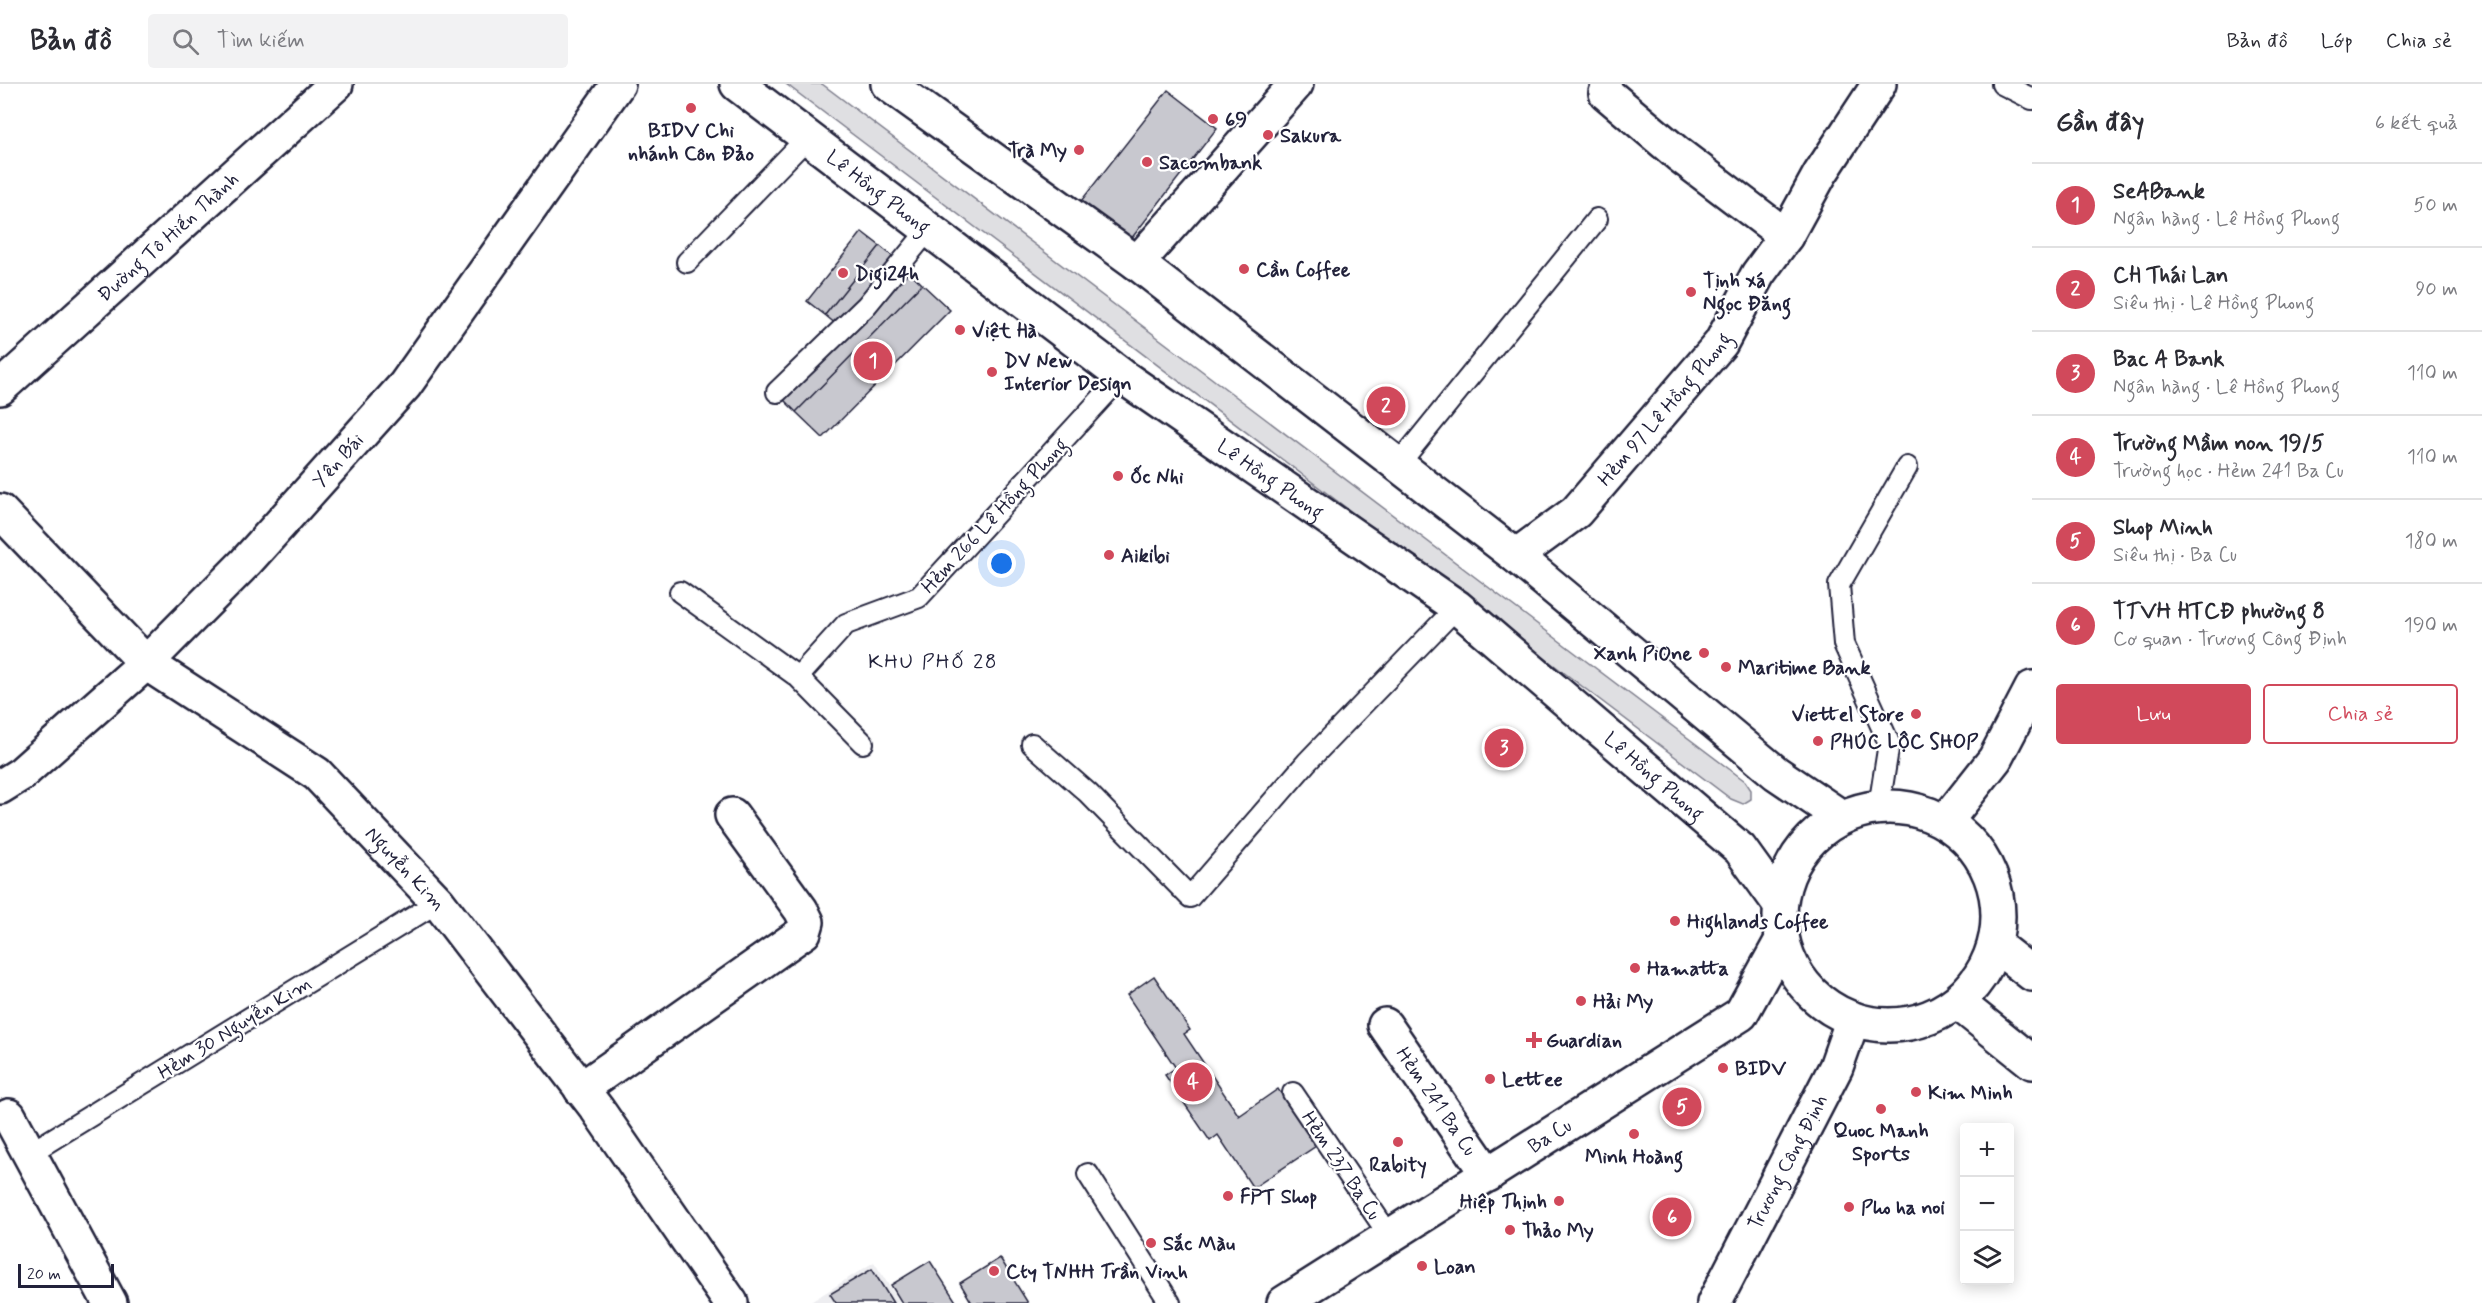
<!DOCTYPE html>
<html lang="vi">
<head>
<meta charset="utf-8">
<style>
	:root { --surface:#fff; --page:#f2f2f3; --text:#2b2b33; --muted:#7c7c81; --line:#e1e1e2; --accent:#d1495b }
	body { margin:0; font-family:Mynerve,sans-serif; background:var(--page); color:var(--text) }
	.controls { position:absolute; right:18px; bottom:18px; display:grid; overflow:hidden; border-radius:6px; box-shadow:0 3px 15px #0003 }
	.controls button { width:54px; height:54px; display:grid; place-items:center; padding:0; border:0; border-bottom:2px solid var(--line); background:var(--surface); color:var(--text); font:30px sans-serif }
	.scale { position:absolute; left:18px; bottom:15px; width:96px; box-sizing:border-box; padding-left:6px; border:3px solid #22223b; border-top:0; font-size:16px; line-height:21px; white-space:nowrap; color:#22223b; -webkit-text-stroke:4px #fff; paint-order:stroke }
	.you { position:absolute; left:1002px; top:480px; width:21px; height:21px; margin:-15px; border:4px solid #fff; border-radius:50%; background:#1a73e8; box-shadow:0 0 0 9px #1a73e833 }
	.badge { display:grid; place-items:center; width:39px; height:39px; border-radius:50%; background:var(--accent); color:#fff; font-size:20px; font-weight:700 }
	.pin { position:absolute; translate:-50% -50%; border:3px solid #fff; box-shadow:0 2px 6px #0006 }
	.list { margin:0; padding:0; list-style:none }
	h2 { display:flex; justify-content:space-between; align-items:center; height:78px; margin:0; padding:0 24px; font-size:26px }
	h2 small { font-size:20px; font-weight:400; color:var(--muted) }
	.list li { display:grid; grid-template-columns:39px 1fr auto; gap:18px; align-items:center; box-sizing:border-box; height:84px; padding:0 24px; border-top:2px solid var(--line) }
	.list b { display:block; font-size:22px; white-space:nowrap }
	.list p { margin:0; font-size:20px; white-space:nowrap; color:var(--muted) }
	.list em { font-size:20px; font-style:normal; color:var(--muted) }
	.actions { display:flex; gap:12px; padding:18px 24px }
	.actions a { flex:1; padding:14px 0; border:2px solid var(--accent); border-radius:6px; text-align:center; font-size:21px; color:var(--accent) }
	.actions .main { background:var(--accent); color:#fff }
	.icon { flex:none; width:33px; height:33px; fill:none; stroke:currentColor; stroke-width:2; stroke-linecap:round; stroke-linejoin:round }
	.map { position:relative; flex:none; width:2032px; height:1219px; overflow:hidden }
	header { display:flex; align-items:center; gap:36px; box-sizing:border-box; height:84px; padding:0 30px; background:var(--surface); border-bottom:2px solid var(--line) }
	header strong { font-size:28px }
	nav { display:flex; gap:33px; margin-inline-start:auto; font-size:21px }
	.search { width:420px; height:54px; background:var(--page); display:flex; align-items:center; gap:15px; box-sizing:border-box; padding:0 21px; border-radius:6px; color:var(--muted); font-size:22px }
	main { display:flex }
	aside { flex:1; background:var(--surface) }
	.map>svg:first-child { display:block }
	.built { fill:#eeeef1 }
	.green { fill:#dfdfe2; stroke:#80808e; stroke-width:1.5 }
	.building { fill:#c8c8cf; stroke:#22223b; stroke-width:1.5 }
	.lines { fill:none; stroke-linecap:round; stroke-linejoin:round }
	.lane-casing { stroke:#22223b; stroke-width:24 }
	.street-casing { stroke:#22223b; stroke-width:38 }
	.secondary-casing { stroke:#22223b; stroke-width:38 }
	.primary-casing { stroke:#22223b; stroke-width:38 }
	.lane { stroke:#fff; stroke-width:20 }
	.street { stroke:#fff; stroke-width:33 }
	.secondary { stroke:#fff; stroke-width:33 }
	.primary { stroke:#fff; stroke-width:33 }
	.poi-dot { fill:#d1495b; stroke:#fff; stroke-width:2 }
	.labels { text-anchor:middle; stroke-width:4.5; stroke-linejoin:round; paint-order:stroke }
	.poi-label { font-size:20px; font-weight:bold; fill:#22223b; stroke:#fff; text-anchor:start }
	.street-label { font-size:20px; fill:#22223b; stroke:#fff }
	.neighbourhood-label { font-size:21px; letter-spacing:1.5px; fill:#22223b; stroke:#fff }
</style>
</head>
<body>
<header>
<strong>Bản đồ</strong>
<div class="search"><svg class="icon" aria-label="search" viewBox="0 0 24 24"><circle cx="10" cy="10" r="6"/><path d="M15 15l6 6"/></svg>Tìm kiếm</div>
<nav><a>Bản đồ</a><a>Lớp</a><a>Chia sẻ</a></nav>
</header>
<main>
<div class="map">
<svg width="2032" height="1219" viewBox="0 0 2032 1219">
	<rect width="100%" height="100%" fill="#fff"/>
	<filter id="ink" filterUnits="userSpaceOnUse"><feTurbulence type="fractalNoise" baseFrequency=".0167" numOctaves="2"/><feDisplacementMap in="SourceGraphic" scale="12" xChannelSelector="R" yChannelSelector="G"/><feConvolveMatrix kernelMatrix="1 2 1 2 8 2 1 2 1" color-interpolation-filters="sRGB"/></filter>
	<g filter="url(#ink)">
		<path class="built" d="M874 1178 900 1219H809Z"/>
		<path class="green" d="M786 0H822L1745 697 1751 706V715L1743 720 1731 715Z"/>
		<path class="building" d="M1168 6 1217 44 1131 155 1081 117Z
			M862 148 880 162 825 231 807 217Z
			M880 162 896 175 837 241 825 231Z
			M908 186 922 200 796 328 782 314Z
			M922 200 950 226 823 354 796 328Z
			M1154 892 1190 946 1184 950 1239 1032 1278 1005 1316 1062 1253 1104 1218 1051 1210 1057 1165 991 1176 984 1127 911Z
			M1000 1174 1028 1219H972L960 1199Z
			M930 1177 957 1219H902L891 1201Z
			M872 1185 893 1219H836L830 1210Z"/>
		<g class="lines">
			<defs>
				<path id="lane" d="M2002 0 2032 15
					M687 178 808 53
					M777 308 866 222 929 145
					M1398 381 1597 135
					M680 508 798 593 846 540 919 513 1122 292
					M798 593 863 659
					M1032 660 1088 709 1190 813 1307 678 1457 523
					M1879 723 1889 659 1844 560 1839 501 1907 383
					M1293 1009 1391 1154
					M30 1069 438 818
					M1088 1090 1170 1219"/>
				<g id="street">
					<path d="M1606 9 1678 70 1786 152"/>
					<path d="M1137 179 1296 0"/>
					<path id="s1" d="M0 304 336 0"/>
					<path id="s2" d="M0 427 146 579 317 690 438 818 597 1025 731 1219"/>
					<path id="s3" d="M1516 472 1576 428 1721 259 1758 190 1786 152 1820 90 1879 0"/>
					<path id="s4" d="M0 703 21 690 146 579 246 478 405 301 618 0"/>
					<path id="s5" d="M1385 941 1488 1091"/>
					<path d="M581 1005 804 848 807 838 801 826 732 731"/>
					<path d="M9 1032 110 1219"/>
				</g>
				<g id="secondary">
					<path d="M1946 737 1995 675 2032 604"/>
					<path id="s6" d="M1284 1219 1741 930 1782 856"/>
					<path id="s7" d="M1714 1219 1836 983 1853 935"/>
				</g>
				<g id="primary">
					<path id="s8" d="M737 0 1122 292 1457 523 1740 765 1779 819"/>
					<path d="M888 0 1137 179 1516 472 1776 689 1841 733"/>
					<circle cx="1889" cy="832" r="109"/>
					<path d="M1995 861 2032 890"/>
					<path d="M1957 918 2032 978"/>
				</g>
			</defs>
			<use href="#lane" class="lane-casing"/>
			<use href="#street" class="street-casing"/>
			<use href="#secondary" class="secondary-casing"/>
			<use href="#primary" class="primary-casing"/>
			<use href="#lane" class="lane"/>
			<use href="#street" class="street"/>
			<use href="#secondary" class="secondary"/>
			<use href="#primary" class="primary"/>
		</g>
	</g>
	<g class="poi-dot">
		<circle cx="691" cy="24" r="6"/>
		<circle cx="1213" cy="35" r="6"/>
		<circle cx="1268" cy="51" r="6"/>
		<circle cx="1079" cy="66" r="6"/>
		<circle cx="1147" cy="78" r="6"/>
		<circle cx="1244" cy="185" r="6"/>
		<circle cx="843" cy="189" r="6"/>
		<circle cx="1691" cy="208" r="6"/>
		<circle cx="960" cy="246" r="6"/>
		<circle cx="992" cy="288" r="6"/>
		<circle cx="1118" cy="392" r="6"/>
		<circle cx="1109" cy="471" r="6"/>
		<circle cx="1704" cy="569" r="6"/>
		<circle cx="1726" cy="583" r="6"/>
		<circle cx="1916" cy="630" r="6"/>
		<circle cx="1818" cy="657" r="6"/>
		<circle cx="1675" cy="837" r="6"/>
		<circle cx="1635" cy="884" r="6"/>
		<circle cx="1581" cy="917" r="6"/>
		<path d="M1531 947h6v6h6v6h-6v6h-6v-6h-6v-6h6z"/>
		<circle cx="1723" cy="984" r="6"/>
		<circle cx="1490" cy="995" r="6"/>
		<circle cx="1916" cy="1008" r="6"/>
		<circle cx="1881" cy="1025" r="6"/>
		<circle cx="1634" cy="1050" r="6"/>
		<circle cx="1398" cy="1058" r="6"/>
		<circle cx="1228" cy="1112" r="6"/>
		<circle cx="1559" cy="1117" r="6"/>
		<circle cx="1849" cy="1123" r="6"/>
		<circle cx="1510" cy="1146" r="6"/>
		<circle cx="1151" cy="1159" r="6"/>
		<circle cx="1422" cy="1182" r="6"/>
		<circle cx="994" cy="1187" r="6"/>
	</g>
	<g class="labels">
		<g class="poi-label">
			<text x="1225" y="42">69</text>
			<text x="691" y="53" text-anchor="middle">BIDV Chi<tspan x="691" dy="23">nhánh Côn Đảo</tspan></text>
			<text x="1280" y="58">Sakura</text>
			<text x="1067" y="73" text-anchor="end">Trà My</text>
			<text x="1159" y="85">Sacombank</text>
			<text x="1256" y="192">Cần Coffee</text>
			<text x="855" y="196">Digi24h</text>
			<text x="1703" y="203">Tịnh xá<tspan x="1703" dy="23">Ngọc Đăng</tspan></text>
			<text x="972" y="253">Việt Hà</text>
			<text x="1004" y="283">DV New<tspan x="1004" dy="23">Interior Design</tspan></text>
			<text x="1130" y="399">Ốc Nhi</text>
			<text x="1121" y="478">Aikibi</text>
			<text x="1692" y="576" text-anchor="end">Xanh PiOne</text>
			<text x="1738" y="590">Maritime Bank</text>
			<text x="1904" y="637" text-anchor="end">Viettel Store</text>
			<text x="1830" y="664">PHÚC LỘC SHOP</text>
			<text x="1687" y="844">Highlands Coffee</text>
			<text x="1647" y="891">Hamatta</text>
			<text x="1593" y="924">Hải My</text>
			<text x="1546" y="963">Guardian</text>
			<text x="1735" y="991">BIDV</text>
			<text x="1502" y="1002">Lettee</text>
			<text x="1928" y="1015">Kim Minh</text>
			<text x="1881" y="1053" text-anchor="middle">Quoc Manh<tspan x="1881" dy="23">Sports</tspan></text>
			<text x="1634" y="1079" text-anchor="middle">Minh Hoàng</text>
			<text x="1398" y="1087" text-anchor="middle">Rabity</text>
			<text x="1240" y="1119">FPT Shop</text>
			<text x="1547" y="1124" text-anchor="end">Hiệp Thịnh</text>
			<text x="1861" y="1130">Pho ha noi</text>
			<text x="1522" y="1153">Thảo My</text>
			<text x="1163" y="1166">Sắc Màu</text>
			<text x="1434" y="1189">Loan</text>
			<text x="1006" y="1194">Cty TNHH Trần Vinh</text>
		</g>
		<g class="street-label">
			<text dy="7" stroke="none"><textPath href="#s8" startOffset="178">Lê Hồng Phong</textPath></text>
			<text dy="7" stroke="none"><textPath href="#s1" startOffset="226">Đường Tô Hiến Thành</textPath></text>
			<text dy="7" stroke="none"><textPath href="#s3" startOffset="210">Hẻm 97 Lê Hồng Phong</textPath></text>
			<text dy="7" stroke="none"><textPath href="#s4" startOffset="471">Yên Bái</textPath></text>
			<text dy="7" stroke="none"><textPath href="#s8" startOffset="664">Lê Hồng Phong</textPath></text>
			<text transform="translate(994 431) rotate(-47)" y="7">Hẻm 266 Lê Hồng Phong</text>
			<text dy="7" stroke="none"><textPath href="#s8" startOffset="1150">Lê Hồng Phong</textPath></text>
			<text dy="7" stroke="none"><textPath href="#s2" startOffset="544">Nguyễn Kim</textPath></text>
			<text transform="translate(234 943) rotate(-32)" y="7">Hẻm 30 Nguyễn Kim</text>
			<text dy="7" stroke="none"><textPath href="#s5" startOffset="92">Hẻm 241 Ba Cu</textPath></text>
			<text dy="7" stroke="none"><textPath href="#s6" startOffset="314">Ba Cu</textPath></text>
			<text dy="7" stroke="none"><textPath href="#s7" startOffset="159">Trương Công Định</textPath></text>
			<text transform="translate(1342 1081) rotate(56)" y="7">Hẻm 237 Ba Cu</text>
		</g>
		<g class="neighbourhood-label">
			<text x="933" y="584">KHU PHỐ 28</text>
		</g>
	</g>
</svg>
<div class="controls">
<button>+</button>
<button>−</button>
<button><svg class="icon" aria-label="layers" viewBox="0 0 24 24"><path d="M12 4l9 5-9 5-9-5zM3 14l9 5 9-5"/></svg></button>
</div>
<div class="scale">20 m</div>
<div class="you"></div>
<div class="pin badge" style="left:873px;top:277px">1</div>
<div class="pin badge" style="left:1386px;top:322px">2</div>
<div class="pin badge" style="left:1504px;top:664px">3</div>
<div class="pin badge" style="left:1193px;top:998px">4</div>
<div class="pin badge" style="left:1682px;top:1023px">5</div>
<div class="pin badge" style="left:1672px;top:1133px">6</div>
</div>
<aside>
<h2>Gần đây<small>6 kết quả</small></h2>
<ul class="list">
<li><span class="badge">1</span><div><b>SeABank</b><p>Ngân hàng · Lê Hồng Phong</p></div><em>50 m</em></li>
<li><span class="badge">2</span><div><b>CH Thái Lan</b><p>Siêu thị · Lê Hồng Phong</p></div><em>90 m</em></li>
<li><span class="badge">3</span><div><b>Bac A Bank</b><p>Ngân hàng · Lê Hồng Phong</p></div><em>110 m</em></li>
<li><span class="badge">4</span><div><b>Trường Mầm non 19/5</b><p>Trường học · Hẻm 241 Ba Cu</p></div><em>110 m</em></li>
<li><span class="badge">5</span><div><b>Shop Minh</b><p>Siêu thị · Ba Cu</p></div><em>180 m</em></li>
<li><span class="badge">6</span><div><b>TTVH HTCĐ phường 8</b><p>Cơ quan · Trương Công Định</p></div><em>190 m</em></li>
</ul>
<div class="actions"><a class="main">Lưu</a><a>Chia sẻ</a></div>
</aside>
</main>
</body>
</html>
